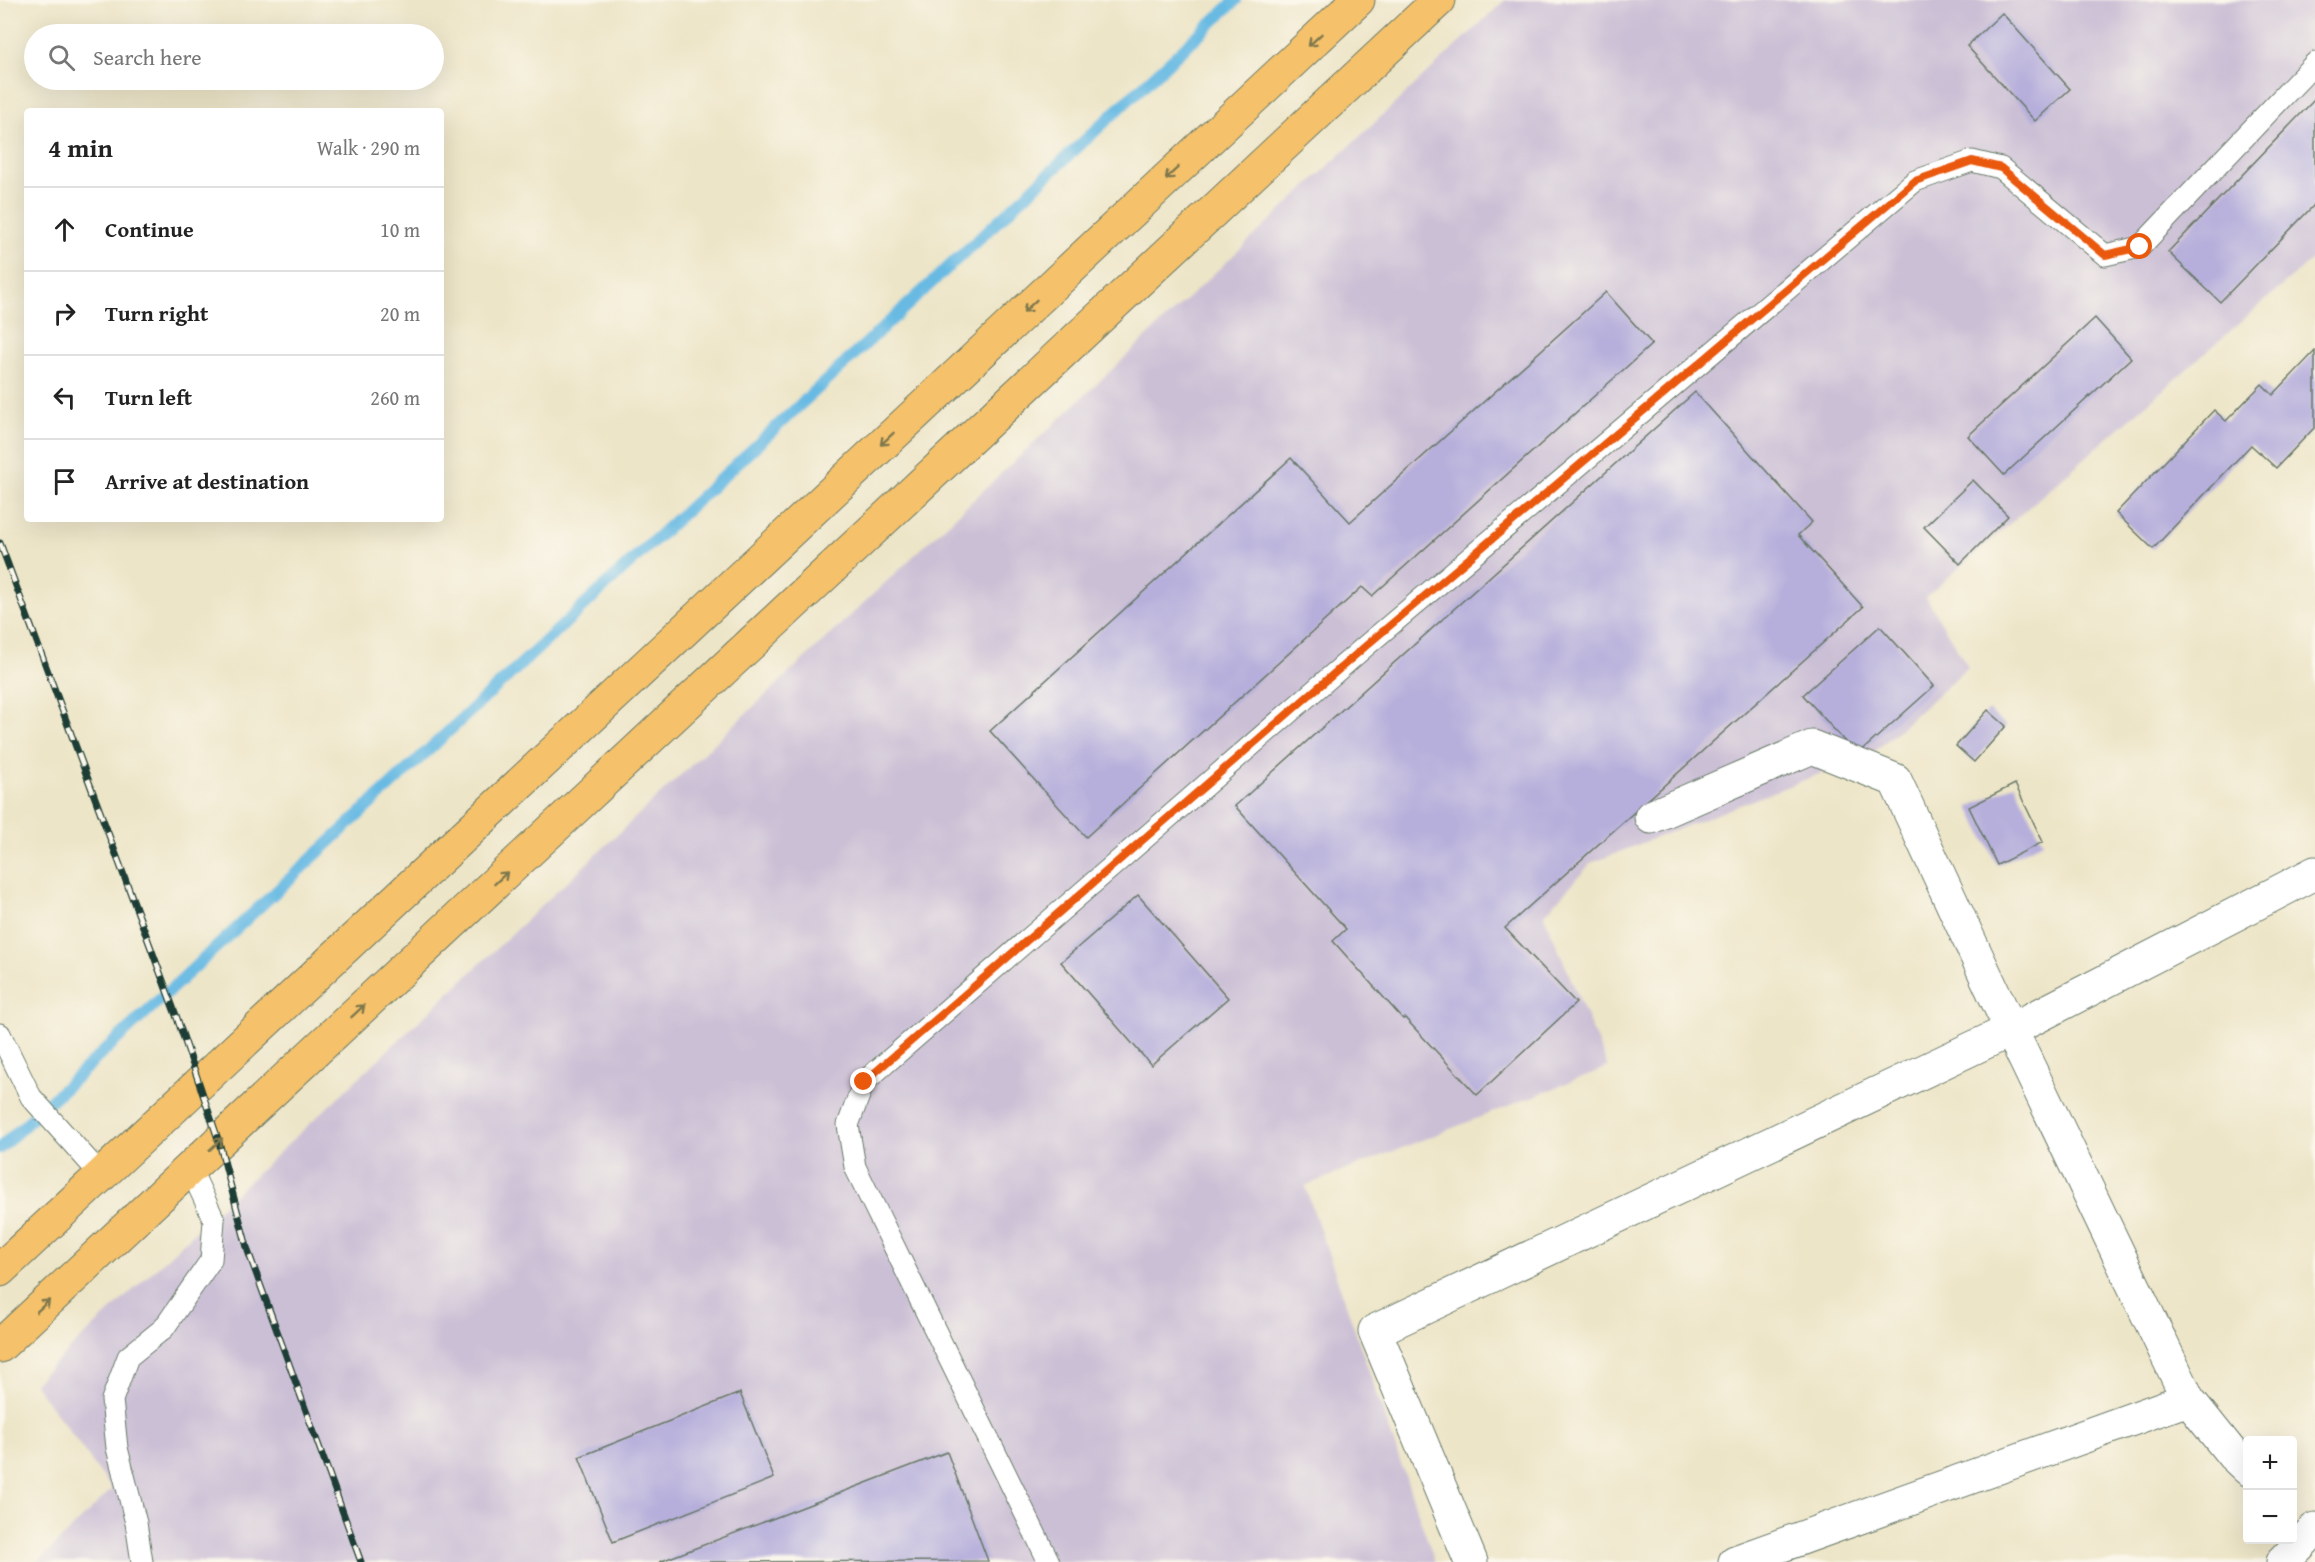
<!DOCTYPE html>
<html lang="en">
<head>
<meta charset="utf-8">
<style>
	:root { --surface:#fff; --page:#f6f6f6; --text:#222; --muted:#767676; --line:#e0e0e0 }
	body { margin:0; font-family:"Gentium Book Plus",serif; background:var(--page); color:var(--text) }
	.controls { position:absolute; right:18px; bottom:18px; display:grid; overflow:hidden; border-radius:6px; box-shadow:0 6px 24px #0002 }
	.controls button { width:54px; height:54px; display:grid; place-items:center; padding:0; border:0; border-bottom:2px solid var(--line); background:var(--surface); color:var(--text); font:30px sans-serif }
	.stop { position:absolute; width:18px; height:18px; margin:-14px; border:4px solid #ea580c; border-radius:50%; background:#fff }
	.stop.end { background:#ea580c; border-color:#fff; box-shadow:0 2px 6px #0008 }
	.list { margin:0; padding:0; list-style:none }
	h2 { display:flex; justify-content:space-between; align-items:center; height:78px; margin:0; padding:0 24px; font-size:26px }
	h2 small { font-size:20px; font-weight:400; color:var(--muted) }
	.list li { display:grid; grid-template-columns:39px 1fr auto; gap:18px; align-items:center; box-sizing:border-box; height:84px; padding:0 24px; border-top:2px solid var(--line) }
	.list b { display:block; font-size:22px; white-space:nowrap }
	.list em { font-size:20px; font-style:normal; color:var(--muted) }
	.icon { flex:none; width:33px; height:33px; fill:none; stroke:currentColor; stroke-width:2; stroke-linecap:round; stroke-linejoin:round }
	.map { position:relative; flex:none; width:2315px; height:1562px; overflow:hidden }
	.search { position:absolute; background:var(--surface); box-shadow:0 6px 24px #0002; left:24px; top:24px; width:420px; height:66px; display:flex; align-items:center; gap:15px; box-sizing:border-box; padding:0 21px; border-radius:33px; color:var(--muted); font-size:22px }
	.panel { position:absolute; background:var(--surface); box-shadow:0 6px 24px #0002; left:24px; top:108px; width:420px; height:414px; border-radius:6px }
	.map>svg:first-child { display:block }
	.industrial { fill:#cbbfd5 }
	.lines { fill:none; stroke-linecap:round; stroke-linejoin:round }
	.stream { stroke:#68bae3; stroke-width:12 }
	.building { fill:#b6afdb }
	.service-casing { stroke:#677867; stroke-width:23 }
	.minor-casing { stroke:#677867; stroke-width:35 }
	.trunk-casing { stroke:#677867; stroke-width:35 }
	.service { stroke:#fff; stroke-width:21 }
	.minor { stroke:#fff; stroke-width:33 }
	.trunk { stroke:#f5c16b; stroke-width:33 }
	.rail-casing { stroke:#1f3d34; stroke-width:7 }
	.rail { stroke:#fbf7ec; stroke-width:4.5; stroke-dasharray:14; stroke-linecap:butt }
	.oneway { stroke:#7f784d }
	.route { stroke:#ea580c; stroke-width:8 }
</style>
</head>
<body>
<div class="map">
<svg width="2315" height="1562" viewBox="0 0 2315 1562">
	<rect width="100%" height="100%" fill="#fbf7ec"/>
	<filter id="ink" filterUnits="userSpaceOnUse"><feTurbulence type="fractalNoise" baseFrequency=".0167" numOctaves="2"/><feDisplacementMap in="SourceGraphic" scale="12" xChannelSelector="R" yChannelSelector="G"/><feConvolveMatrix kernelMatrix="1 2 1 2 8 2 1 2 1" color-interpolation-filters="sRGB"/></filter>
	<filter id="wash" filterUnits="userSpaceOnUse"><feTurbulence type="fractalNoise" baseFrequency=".008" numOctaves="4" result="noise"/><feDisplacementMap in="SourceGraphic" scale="24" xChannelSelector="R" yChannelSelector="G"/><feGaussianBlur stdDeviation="1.35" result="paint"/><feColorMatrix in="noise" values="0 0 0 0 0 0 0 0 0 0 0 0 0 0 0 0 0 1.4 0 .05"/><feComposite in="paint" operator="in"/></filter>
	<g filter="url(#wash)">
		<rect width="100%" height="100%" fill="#ede5c7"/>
		<path class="industrial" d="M1505 0H2315V257L1926 597 1968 667 1873 753 1591 863 1544 915 1608 1067 1305 1186 1435 1562H38L112 1489 34 1383Z"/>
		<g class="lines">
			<path class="stream" d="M0 1148 1236 0"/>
		</g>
		<g id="blocks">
			<path class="building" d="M2002 13 2070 89 2035 121 1967 46Z
				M2315 99V204L2220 302 2168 252Z
				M1606 292 1652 344 1372 596 1362 587 1086 837 990 731 1291 458 1350 522Z
				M2095 318 2131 358 2004 475 1968 436Z
				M2315 351V427L2276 468 2251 445 2153 549 2116 513 2214 410 2226 421 2262 384 2273 395Z
				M1695 392 1812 522 1798 535 1863 607 1505 928 1576 1003 1477 1095 1405 1018 1403 1019 1333 941 1346 929 1235 806Z
				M1973 480 2008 516 1960 564 1924 527Z
				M1880 626 1934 686 1857 755 1803 695Z
				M1988 710 2006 726 1974 762 1956 746Z
				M2015 784 2043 842 1997 865 1969 807Z
				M1138 895 1228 998 1151 1065 1061 962Z
				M740 1393 774 1478 613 1542 579 1457Z
				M947 1452 988 1561 659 1562Z"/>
		</g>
	</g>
	<g filter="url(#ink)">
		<use href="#blocks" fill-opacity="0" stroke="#677867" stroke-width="1.5"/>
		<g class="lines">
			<defs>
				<path id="service" d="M0 1034 31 1097 101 1175
					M142 1562 136 1523 117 1448 112 1400 128 1357 164 1328 211 1260 214 1220 190 1168
					M1049 1562 855 1167 848 1125 864 1082 1368 644 1915 181 1972 161 2001 168 2105 255 2140 247 2315 63"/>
				<path id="minor" d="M1651 817 1812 747 1895 780 2011 1030 2188 1399 2233 1455 2248 1469
					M1471 1562 1375 1331 2011 1030 2315 873
					M1735 1562 2188 1399
					M2283 1562 2315 1529"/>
				<path id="trunk" d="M0 1270 1358 0
					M0 1346 1439 0"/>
			</defs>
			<use href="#service" class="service-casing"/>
			<use href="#minor" class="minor-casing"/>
			<use href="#trunk" class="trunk-casing"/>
			<use href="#service" class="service"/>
			<use href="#minor" class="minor"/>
			<use href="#trunk" class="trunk"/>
			<defs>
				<path id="rail" d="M0 543 177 1018 219 1142 248 1251 361 1562"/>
			</defs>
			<use href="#rail" class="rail-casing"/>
			<use href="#rail" class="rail"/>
		</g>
		<defs><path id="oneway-shaft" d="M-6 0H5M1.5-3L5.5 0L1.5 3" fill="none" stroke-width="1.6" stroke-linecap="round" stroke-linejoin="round" transform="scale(1.5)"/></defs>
		<g class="oneway">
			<use href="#oneway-shaft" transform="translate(1315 40) rotate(137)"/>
			<use href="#oneway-shaft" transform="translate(1172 173) rotate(137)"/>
			<use href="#oneway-shaft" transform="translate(1030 306) rotate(137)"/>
			<use href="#oneway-shaft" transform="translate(887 439) rotate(137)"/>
			<use href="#oneway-shaft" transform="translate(501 878) rotate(-43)"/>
			<use href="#oneway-shaft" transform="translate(358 1011) rotate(-43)"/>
			<use href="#oneway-shaft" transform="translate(216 1144) rotate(-43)"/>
			<use href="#oneway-shaft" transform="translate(43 1306) rotate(-43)"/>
		</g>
	</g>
	<g class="lines" filter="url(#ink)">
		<path class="route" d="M864 1082 1368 644 1915 181 1972 161 2001 168 2105 255 2140 247"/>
	</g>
</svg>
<div class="controls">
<button>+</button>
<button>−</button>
</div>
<div class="stop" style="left:2140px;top:247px"></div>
<div class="stop end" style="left:864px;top:1082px"></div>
<div class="search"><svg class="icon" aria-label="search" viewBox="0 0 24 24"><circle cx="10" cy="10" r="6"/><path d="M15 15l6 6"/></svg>Search here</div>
<section class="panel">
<h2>4 min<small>Walk · 290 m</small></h2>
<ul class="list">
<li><svg class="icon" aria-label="ahead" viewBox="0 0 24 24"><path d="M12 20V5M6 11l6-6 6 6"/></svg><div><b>Continue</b></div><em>10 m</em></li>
<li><svg class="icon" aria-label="right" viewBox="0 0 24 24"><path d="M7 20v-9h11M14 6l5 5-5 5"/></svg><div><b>Turn right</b></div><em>20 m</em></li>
<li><svg class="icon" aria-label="left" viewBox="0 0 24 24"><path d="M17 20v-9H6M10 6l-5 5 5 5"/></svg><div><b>Turn left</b></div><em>260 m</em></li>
<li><svg class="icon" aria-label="arrive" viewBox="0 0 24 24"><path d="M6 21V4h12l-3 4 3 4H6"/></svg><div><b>Arrive at destination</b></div></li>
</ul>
</section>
</div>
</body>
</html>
